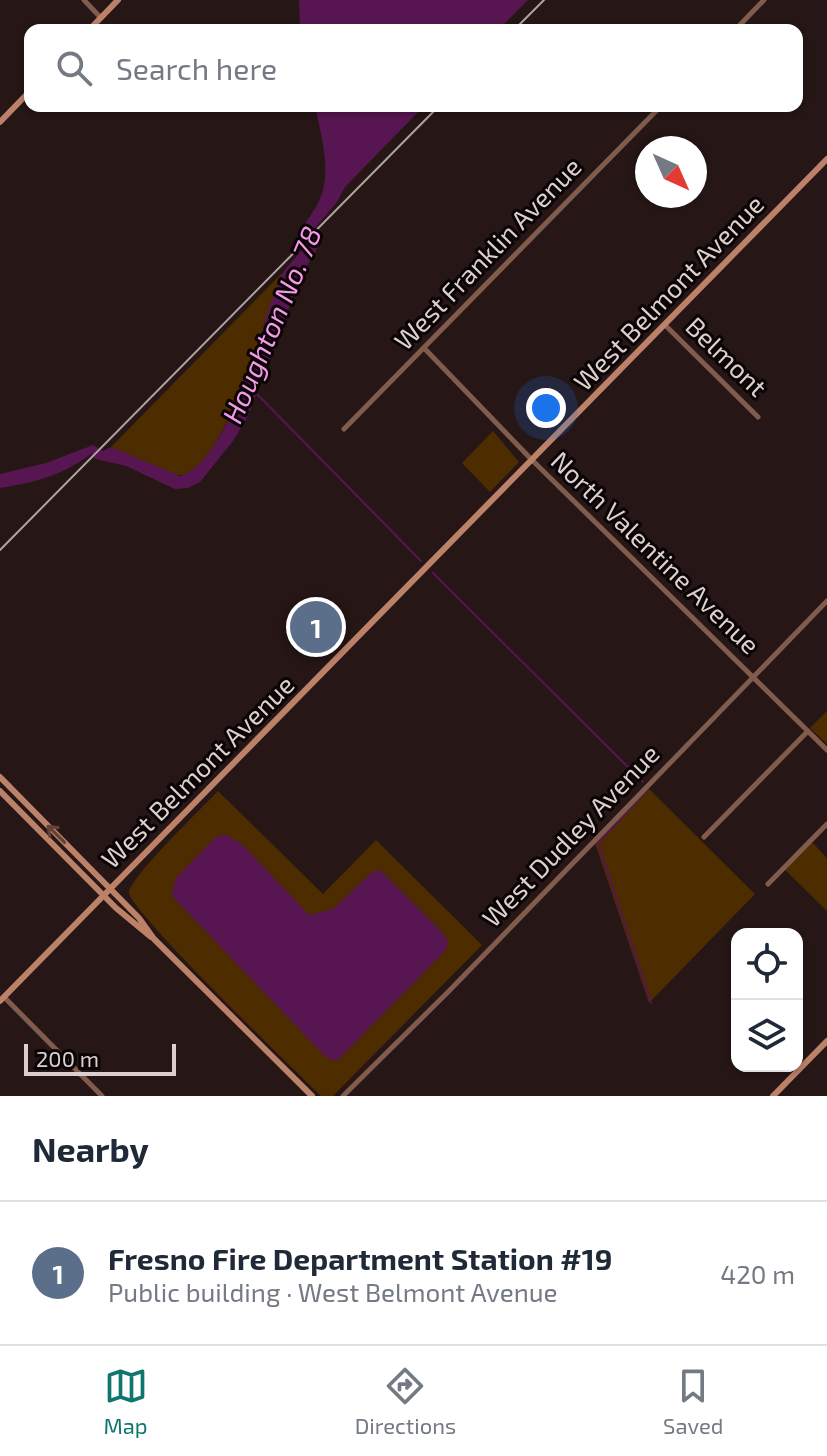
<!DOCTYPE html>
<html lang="en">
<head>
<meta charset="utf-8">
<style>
	:root { --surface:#fff; --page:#f6f6f7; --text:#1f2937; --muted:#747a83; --line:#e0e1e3; --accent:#0f766e }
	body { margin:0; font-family:"Exo 2",sans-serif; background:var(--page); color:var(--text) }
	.controls { position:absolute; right:24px; bottom:24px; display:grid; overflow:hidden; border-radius:16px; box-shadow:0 2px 6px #0004 }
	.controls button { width:72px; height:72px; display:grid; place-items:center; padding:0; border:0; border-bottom:2px solid var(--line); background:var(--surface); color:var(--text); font:40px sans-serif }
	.compass { position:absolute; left:635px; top:136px; width:72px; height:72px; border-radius:50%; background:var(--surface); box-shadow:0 2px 6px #0004; rotate:135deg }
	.scale { position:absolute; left:24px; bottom:20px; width:152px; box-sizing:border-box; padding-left:8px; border:4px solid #dcd0cf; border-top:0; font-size:22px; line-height:28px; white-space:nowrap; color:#dcd0cf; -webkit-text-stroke:6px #0a0404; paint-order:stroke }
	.you { position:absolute; left:546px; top:408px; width:28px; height:28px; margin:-20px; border:6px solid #fff; border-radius:50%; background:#1a73e8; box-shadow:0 0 0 12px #1a73e833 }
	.badge { display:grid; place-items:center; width:52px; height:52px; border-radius:50%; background:var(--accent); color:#fff; font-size:26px; font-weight:700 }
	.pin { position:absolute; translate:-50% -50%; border:4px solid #fff; box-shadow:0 2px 8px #0006 }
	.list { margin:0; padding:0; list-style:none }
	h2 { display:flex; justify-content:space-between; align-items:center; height:104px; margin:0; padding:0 32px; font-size:34px }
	h2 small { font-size:26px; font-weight:400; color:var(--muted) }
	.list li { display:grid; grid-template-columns:52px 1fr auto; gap:24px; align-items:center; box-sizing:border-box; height:144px; padding:0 32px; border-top:2px solid var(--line) }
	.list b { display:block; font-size:30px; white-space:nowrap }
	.list p { margin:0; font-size:26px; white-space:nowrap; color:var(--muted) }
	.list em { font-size:26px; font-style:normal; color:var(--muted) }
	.icon { flex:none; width:44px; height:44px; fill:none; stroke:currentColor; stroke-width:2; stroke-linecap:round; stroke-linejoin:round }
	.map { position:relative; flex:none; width:827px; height:1096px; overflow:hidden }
	.search { position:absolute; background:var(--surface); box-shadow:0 2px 6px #0004; left:24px; right:24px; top:24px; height:88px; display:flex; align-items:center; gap:20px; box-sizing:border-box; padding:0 28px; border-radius:16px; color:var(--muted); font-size:30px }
	.sheet { height:248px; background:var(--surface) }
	nav { display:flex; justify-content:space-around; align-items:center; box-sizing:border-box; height:112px; border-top:2px solid var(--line); background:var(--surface); font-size:22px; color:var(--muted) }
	nav a { display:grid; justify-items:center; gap:4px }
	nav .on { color:var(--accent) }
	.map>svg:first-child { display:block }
	.green { fill:#4d2c00 }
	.water { fill:#571651 }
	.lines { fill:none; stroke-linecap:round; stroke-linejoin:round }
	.stream { stroke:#571651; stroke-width:2 }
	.street { stroke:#815c4d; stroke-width:5 }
	.secondary { stroke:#bc8169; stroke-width:6 }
	.rail { stroke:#b0a3a3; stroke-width:2 }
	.oneway { stroke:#634236 }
	.labels { text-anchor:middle; stroke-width:6; stroke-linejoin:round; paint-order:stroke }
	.street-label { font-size:26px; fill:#dcd0cf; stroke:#0a0404 }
	.water-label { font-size:28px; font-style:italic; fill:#f598e9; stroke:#0a0404 }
</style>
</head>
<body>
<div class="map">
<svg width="827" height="1096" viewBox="0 0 827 1096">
	<rect width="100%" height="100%" fill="#261616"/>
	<path class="green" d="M282 273C265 319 229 450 189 473 183 476 177 475 171 474L111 447Z
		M493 431 519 462 490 492 462 463Z
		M827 711V744L810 728Z
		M649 789 755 894 649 1003 595 843Z
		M218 791 323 894 376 840 482 945 333 1096H321C298 1074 126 907 129 892 133 874 202 808 218 791Z
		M809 839 827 858V911L782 867Z"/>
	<path class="water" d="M299 0H528L498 30H300Z
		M315 106H424L345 187 337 202 315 228 321 242 301 276 248 416 233 441 200 482 188 488 175 489 126 466 96 459 91 454C63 475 34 483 0 488V474L46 463 93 445 103 451 111 447 180 476C230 461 261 324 280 278 285 267 296 259 302 249L297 237C303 224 314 213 320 199 332 171 321 135 315 106Z
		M227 835 244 846 309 915 333 909 371 873 380 870 442 932 448 941 446 950 338 1060H330L321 1052 172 896 175 879 217 836Z"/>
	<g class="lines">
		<path class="stream" d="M257 394 421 561
			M433 573 643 782
			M648 789 598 843 651 1003"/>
		<path class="street" d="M84 0 101 18
			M735 30 764 0
			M665 325 758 417
			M424 348 532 460 827 750
			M344 429 661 106
			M704 837 808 731
			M768 884 827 824
			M4 997 102 1096
			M343 1096 449 991 827 601"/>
		<path class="secondary" d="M89 30 118 0
			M0 122 30 91
			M0 777 139 918 154 939 312 1096
			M0 791 116 908 151 937
			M0 1001 827 159
			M773 1096 827 1041"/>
		<path class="rail" d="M514 30 544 0
			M0 550 439 106"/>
	</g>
	<defs><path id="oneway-shaft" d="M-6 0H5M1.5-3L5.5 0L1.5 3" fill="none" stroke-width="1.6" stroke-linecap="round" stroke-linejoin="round" transform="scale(2)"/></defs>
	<use class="oneway" href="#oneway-shaft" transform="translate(56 834) rotate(-135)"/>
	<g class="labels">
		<g class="street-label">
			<text transform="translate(488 254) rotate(-46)" y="9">West Franklin Avenue</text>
			<text transform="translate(669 293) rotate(-46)" y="9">West Belmont Avenue</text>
			<text transform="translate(726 357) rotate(44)" y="9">Belmont</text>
			<text transform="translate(655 553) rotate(44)" y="9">North Valentine Avenue</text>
			<text transform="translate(198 772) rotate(-45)" y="9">West Belmont Avenue</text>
			<text transform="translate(571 836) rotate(-46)" y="9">West Dudley Avenue</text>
		</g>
		<g class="water-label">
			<text transform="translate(272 325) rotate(-67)" y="10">Houghton No. 78</text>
		</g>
	</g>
</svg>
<div class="controls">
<button><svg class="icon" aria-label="locate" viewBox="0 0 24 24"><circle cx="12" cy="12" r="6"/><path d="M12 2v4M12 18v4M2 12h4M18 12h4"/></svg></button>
<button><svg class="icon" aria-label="layers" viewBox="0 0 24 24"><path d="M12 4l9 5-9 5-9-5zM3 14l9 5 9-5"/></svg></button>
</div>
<svg class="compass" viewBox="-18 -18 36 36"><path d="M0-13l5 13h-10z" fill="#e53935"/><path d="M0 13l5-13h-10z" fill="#747a83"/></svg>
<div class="scale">200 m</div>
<div class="you"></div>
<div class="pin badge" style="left:316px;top:627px;background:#5c6f8a">1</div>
<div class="search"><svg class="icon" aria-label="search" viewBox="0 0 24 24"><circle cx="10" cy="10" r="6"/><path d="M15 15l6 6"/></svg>Search here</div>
</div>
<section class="sheet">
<h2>Nearby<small></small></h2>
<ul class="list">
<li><span class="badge" style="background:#5c6f8a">1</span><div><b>Fresno Fire Department Station #19</b><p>Public building · West Belmont Avenue</p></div><em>420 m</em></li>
</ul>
</section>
<nav>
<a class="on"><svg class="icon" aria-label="map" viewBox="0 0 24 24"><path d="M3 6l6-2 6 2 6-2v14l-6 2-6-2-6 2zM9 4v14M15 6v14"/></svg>Map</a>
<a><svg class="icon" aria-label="directions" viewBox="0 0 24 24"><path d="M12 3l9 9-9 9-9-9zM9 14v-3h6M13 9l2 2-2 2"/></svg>Directions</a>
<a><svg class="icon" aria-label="saved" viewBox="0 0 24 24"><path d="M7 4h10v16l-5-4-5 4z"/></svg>Saved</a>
</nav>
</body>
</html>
